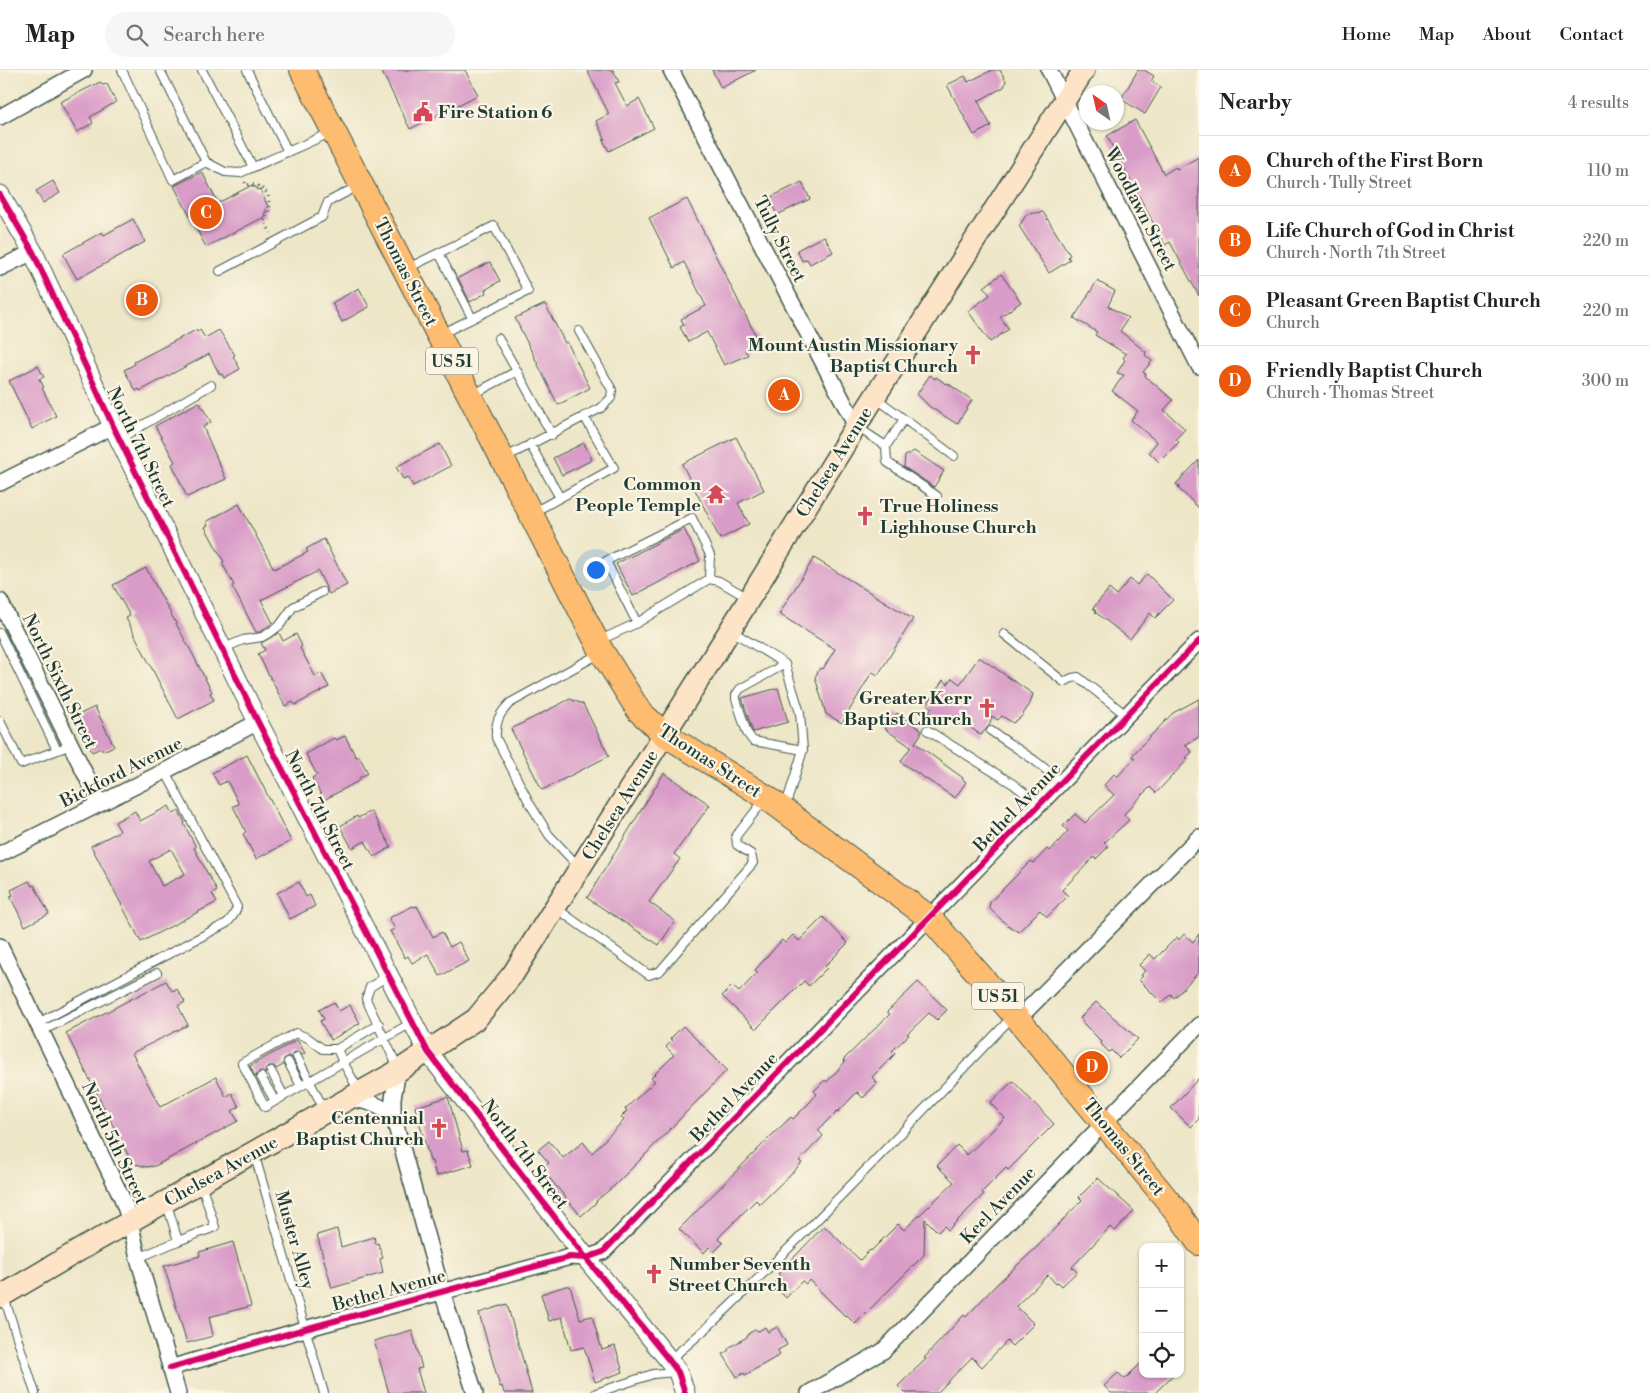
<!DOCTYPE html>
<html lang="en">
<head>
<meta charset="utf-8">
<style>
	:root { --surface:#fff; --page:#f6f6f6; --text:#222; --muted:#767676; --line:#e0e0e0; --accent:#ea580c }
	body { margin:0; font-family:"Libre Bodoni",serif; background:var(--page); color:var(--text) }
	.controls { position:absolute; right:15px; bottom:15px; display:grid; overflow:hidden; border-radius:10px; box-shadow:0 1px 4px #0004 }
	.controls button { width:45px; height:45px; display:grid; place-items:center; padding:0; border:0; border-bottom:1px solid var(--line); background:var(--surface); color:var(--text); font:25px sans-serif }
	.compass { position:absolute; left:1079px; top:15px; width:45px; height:45px; border-radius:50%; background:var(--surface); box-shadow:0 1px 4px #0004; rotate:326deg }
	.you { position:absolute; left:595px; top:499px; width:18px; height:18px; margin:-12px; border:4px solid #fff; border-radius:50%; background:#1a73e8; box-shadow:0 0 0 8px #1a73e833 }
	.badge { display:grid; place-items:center; width:32px; height:32px; border-radius:50%; background:var(--accent); color:#fff; font-size:16px; font-weight:700 }
	.pin { position:absolute; translate:-50% -50%; border:2px solid #fff; box-shadow:0 1px 5px #0006 }
	.list { margin:0; padding:0; list-style:none }
	h2 { display:flex; justify-content:space-between; align-items:center; height:65px; margin:0; padding:0 20px; font-size:21px }
	h2 small { font-size:16px; font-weight:400; color:var(--muted) }
	.list li { display:grid; grid-template-columns:32px 1fr auto; gap:15px; align-items:center; box-sizing:border-box; height:70px; padding:0 20px; border-top:1px solid var(--line) }
	.list b { display:block; font-size:19px; white-space:nowrap }
	.list p { margin:0; font-size:16px; white-space:nowrap; color:var(--muted) }
	.list em { font-size:16px; font-style:normal; color:var(--muted) }
	.icon { flex:none; width:28px; height:28px; fill:none; stroke:currentColor; stroke-width:2; stroke-linecap:round; stroke-linejoin:round }
	.map { position:relative; flex:none; width:1199px; height:1323px; overflow:hidden }
	header { display:flex; align-items:center; gap:30px; box-sizing:border-box; height:70px; padding:0 25px; background:var(--surface); border-bottom:1px solid var(--line) }
	header strong { font-size:24px }
	nav { display:flex; gap:28px; margin-inline-start:auto; font-size:18px }
	.search { width:350px; height:45px; background:var(--page); display:flex; align-items:center; gap:12px; box-sizing:border-box; padding:0 18px; border-radius:28px; color:var(--muted); font-size:19px }
	main { display:flex }
	aside { flex:1; background:var(--surface) }
	.map>svg:first-child { display:block }
	.building { fill:#d99bc7; fill-rule:evenodd }
	.lines { fill:none; stroke-linecap:round; stroke-linejoin:round }
	.service-casing { stroke:#3e564a; stroke-width:10 }
	.minor-casing { stroke:#3e564a; stroke-width:18 }
	.tertiary-casing { stroke:#3e564a; stroke-width:21 }
	.secondary-casing { stroke:#3e564a; stroke-width:24 }
	.primary-casing { stroke:#3e564a; stroke-width:26 }
	.path { stroke:#3e564a; stroke-width:3; stroke-dasharray:1 4; stroke-linecap:butt }
	.service { stroke:#fff; stroke-width:8 }
	.minor { stroke:#fff; stroke-width:15 }
	.tertiary { stroke:#fff; stroke-width:19 }
	.secondary { stroke:#fee4c6; stroke-width:21 }
	.primary { stroke:#fdbc70; stroke-width:24 }
	.cycleway-casing { stroke:#fcf5e5; stroke-width:9 }
	.cycleway { stroke:#d6006c; stroke-width:6 }
	.labels { text-anchor:middle; stroke-width:4.5; stroke-linejoin:round; paint-order:stroke }
	.shield { fill:#fcf5e5; stroke:#617469; stroke-width:1 }
	.shield-label { font-size:16px; font-weight:bold; fill:#1f3d34 }
	.poi-label { font-size:18px; font-weight:bold; fill:#1f3d34; stroke:#fcf5e5; text-anchor:end }
	.street-label { font-size:18px; fill:#1f3d34; stroke:#fcf5e5 }
</style>
</head>
<body>
<header>
<strong>Map</strong>
<div class="search"><svg class="icon" aria-label="search" viewBox="0 0 24 24"><circle cx="10" cy="10" r="6"/><path d="M15 15l6 6"/></svg>Search here</div>
<nav><a>Home</a><a>Map</a><a>About</a><a>Contact</a></nav>
</header>
<main>
<div class="map">
<svg width="1199" height="1323" viewBox="0 0 1199 1323">
	<rect width="100%" height="100%" fill="#fcf5e5"/>
	<filter id="ink" filterUnits="userSpaceOnUse"><feTurbulence type="fractalNoise" baseFrequency=".02" numOctaves="2"/><feDisplacementMap in="SourceGraphic" scale="10" xChannelSelector="R" yChannelSelector="G"/><feConvolveMatrix kernelMatrix="1 2 1 2 8 2 1 2 1" color-interpolation-filters="sRGB"/></filter>
	<filter id="wash" filterUnits="userSpaceOnUse"><feTurbulence type="fractalNoise" baseFrequency=".0096" numOctaves="4" result="noise"/><feDisplacementMap in="SourceGraphic" scale="20" xChannelSelector="R" yChannelSelector="G"/><feGaussianBlur stdDeviation="1.12" result="paint"/><feColorMatrix in="noise" values="0 0 0 0 0 0 0 0 0 0 0 0 0 0 0 0 0 1.4 0 .05"/><feComposite in="paint" operator="in"/></filter>
	<g filter="url(#wash)">
		<rect width="100%" height="100%" fill="#ede6c7"/>
		<g id="blocks">
			<path class="building" d="M381 0H465L478 25 410 59Z
				M587 0H613L619 12 615 13 627 36 639 29 654 58 609 81 603 70 605 69 596 51 609 44Z
				M712 0H756L721 18Z
				M992 0H1000L1006 11 1004 17 978 31 991 56 974 65 947 15 965 6 968 12Z
				M1138 0H1144L1154 6 1151 11 1161 17 1145 44 1121 29Z
				M100 12 102 15 107 14 116 32 90 47 93 53 77 62 60 32Z
				M1135 50 1164 104 1176 97 1177 99 1199 87V226L1170 172 1165 175 1107 66Z
				M202 102 218 133 252 115 253 118 255 116 257 120 260 119 268 137 265 139 267 142 264 143 266 146 206 177 174 116Z
				M53 111 60 123 43 133 36 121Z
				M802 112 810 129 777 145 769 128Z
				M687 129 759 272 745 280 748 285 724 295 707 262 688 272 680 257 684 255 681 249 706 236 684 192 674 198 649 148Z
				M1043 142 1070 185 1068 187 1070 190 1049 203 1019 156 1027 144Z
				M133 149 145 172 77 209 63 184 102 162 104 165Z
				M824 166 833 182 810 194 807 189 802 191 797 180Z
				M490 192 500 211 485 220 486 223 470 232 458 208Z
				M1001 204 1021 232 1000 247 1009 259 990 272 968 241 990 225 984 217Z
				M1097 211 1115 221 1108 236 1128 248 1120 261 1146 282 1145 285 1152 291 1143 302 1146 304 1145 306 1173 330 1164 340 1185 359 1176 369 1179 372 1159 392 1149 382 1157 372 1131 350 1138 341 1112 321 1124 305 1117 303 1125 290 1123 288 1126 284 1095 265 1097 262 1074 248Z
				M359 218 369 237 342 252 332 233Z
				M545 234 565 273 567 272 590 318 558 335 515 248Z
				M196 260 197 262 200 260 205 268 219 260 235 285 233 286 240 299 224 308 222 304 220 305 209 284 140 321 139 319 136 321 124 300 135 294 134 292Z
				M38 296 44 307 39 309 44 317 42 318 56 346 32 359 9 311Z
				M930 305 935 309 936 307 946 314 947 313 972 330 957 354 930 337 917 324Z
				M199 332 211 352 203 357 226 409 187 427 172 394 175 392 155 356Z
				M736 367 764 420 738 433 749 454 720 469 682 394Z
				M584 373 592 390 562 405 553 388Z
				M440 374 451 396 413 416 408 407 403 409 396 397Z
				M914 381 944 401 934 417 904 397 905 386Z
				M1199 390V438L1178 418 1180 417 1176 414Z
				M239 434 274 499 308 482 306 479 324 469 347 515 329 524 318 501 261 530 273 553 260 562H256L232 516 234 515 222 493 224 492 205 457 208 455 206 452Z
				M684 459 700 491 633 526 616 494Z
				M814 488 913 549 878 605 872 602 842 653 826 644 815 607 820 598 823 599 835 579 779 544Z
				M146 498 192 583 212 622 210 623 214 630 178 649 126 548 130 546 113 515Z
				M1147 504 1173 530 1155 548 1150 543 1130 569 1095 542 1096 541 1093 538 1109 519 1116 525 1130 509 1137 515Z
				M279 563 283 571 296 564 302 576 300 578 315 606 321 603 329 617 295 635 293 632 285 636 258 584 265 580 261 573Z
				M979 587 1033 624 1030 634 1021 647 1013 653 1002 646 998 650 992 646 989 656 981 665 951 644 945 653 929 642 932 638 927 634 943 610 948 614 952 608 960 614Z
				M778 618 788 652 753 662 742 628Z
				M570 629 583 634 609 686 542 720 511 659Z
				M1199 629V667L1185 675 1192 682 1186 688 1188 689 1156 723 1150 717 1124 744 1129 750 1104 773 1108 777 1096 789 1094 787 1062 820 1068 826 1047 847 1040 840 1018 862 1006 854 989 838 990 832 1031 791 1034 793 1047 779 1050 781 1068 761 1063 756 1075 744 1085 753 1114 725 1104 715 1114 704 1117 707 1135 688 1132 686 1137 680 1173 643Z
				M95 637 114 676 103 681 101 678 92 682 74 647Z
				M897 643 921 660V664L915 673 963 708 962 709 966 712 955 728 902 693 901 691 911 677 885 659Z
				M345 666 356 687 359 686 368 703 359 708 360 710 324 730 312 708 317 705 306 684 334 668 336 670Z
				M247 685 291 771 256 789 243 764 246 762 233 736 239 734 227 711 219 715 212 703Z
				M664 703 710 735 674 784 680 789 649 832 675 851 659 875 587 828Z
				M169 736 173 744 179 741 185 753 184 754 196 777 194 778 217 821 212 824 217 832 141 872 91 776 120 761 115 752 135 741 140 751ZM171 779 185 804 162 816 149 791Z
				M371 741 391 777 374 787 365 771 352 778 340 756 357 746 358 748Z
				M29 811 32 816 34 815 49 844 25 856 10 826 13 825 11 820Z
				M299 812 306 827 310 825 315 836 290 849 277 823Z
				M413 836 414 837 417 836 433 867 442 862 450 877 459 872 469 891 440 906 428 884 412 893 408 886 405 888 390 861 395 859 389 848Z
				M823 847 848 873 825 896 827 898 809 916 804 911 756 959 722 926 732 916 739 922 758 902 755 900 782 870 785 873 793 865 799 871Z
				M1184 864 1193 872 1199 864V902L1174 928 1171 924 1162 933 1139 910 1143 906 1141 905 1145 901 1139 895 1150 884 1155 889 1177 867 1179 870Z
				M166 911 172 921 177 919 185 932 178 936 188 955 132 983 160 1037 216 1007 226 1027 232 1023 239 1037 232 1041 238 1051 155 1096 146 1097 136 1094 130 1089 66 963Z
				M918 912 947 940 937 950 929 943 907 964 909 965 892 981 895 984 872 1007 877 1013 863 1028 857 1022 838 1042 837 1041 818 1060 823 1066 799 1091 802 1093 760 1134 756 1130 722 1164 718 1169 723 1173 714 1182 709 1177 704 1183 679 1159 773 1064 791 1047 793 1049 811 1031 817 1024 814 1021 825 1010 827 1012 845 992 843 990 890 944 887 942Z
				M334 932 339 941 350 935 360 953 331 970 320 951 324 949 319 940Z
				M1096 932 1138 969 1119 988 1111 980 1109 982 1100 973 1101 971 1082 952 1083 951 1080 948Z
				M683 956 727 1000 643 1087 614 1116 596 1131 597 1132 581 1146 542 1099 549 1093 538 1080 549 1071 563 1088 583 1072 592 1083 624 1050 621 1047 627 1041 625 1039 655 1011 651 1008 674 985 666 977 672 970 670 969Z
				M297 970 305 983 302 984 295 982 292 988 288 986 284 989 283 995 276 999 274 996H269L265 1000 266 1004 260 1001 255 1007 250 996Z
				M1199 1008V1049L1191 1057 1171 1038Z
				M1013 1011 1054 1054 1008 1100 1006 1098 982 1122 984 1124 948 1160 944 1156 938 1162 925 1149 924 1185 855 1254 847 1246 846 1247 809 1210 806 1214 802 1211 786 1228 773 1215 781 1207 778 1204 824 1156 860 1190 870 1180 871 1181 898 1154 904 1160 954 1112 937 1096 957 1075 967 1085 1005 1048 990 1033Z
				M448 1027 463 1081 468 1080 473 1095 436 1106 432 1091H430L415 1037Z
				M1098 1108 1134 1141 1115 1161 1110 1157 1072 1197 1077 1202 1062 1216 1058 1212 1056 1214 1048 1205 1016 1236 1034 1254 1012 1276 1007 1271 982 1297 972 1287 937 1323H905L898 1316 926 1289 924 1288 964 1245 966 1247 995 1216 1038 1176 1082 1130 1079 1127Z
				M337 1159 341 1177 374 1167 376 1174 378 1173 383 1188 380 1189 383 1203 332 1218 317 1165Z
				M233 1172 251 1236 209 1247 213 1266 187 1273 164 1196 200 1186 199 1182Z
				M566 1216H570L580 1249 592 1246 602 1280 615 1276 623 1302 595 1312 584 1277 571 1280 562 1247 549 1251 541 1224Z
				M507 1234 524 1294 532 1323H504L502 1316 500 1317 479 1243Z
				M765 1257 768 1262 777 1257 787 1275 778 1280 780 1285 745 1305 744 1303 737 1307 723 1284 729 1280 728 1278 747 1267 749 1263 755 1260 759 1261Z
				M412 1260 422 1298 417 1299 424 1323H389L374 1271Z
				M1143 1291V1304H1174L1155 1323H1111L1104 1316 1118 1303 1125 1309Z"/>
		</g>
	</g>
	<g filter="url(#ink)">
		<use href="#blocks" fill-opacity="0" stroke="#3e564a" stroke-width="1"/>
		<g class="lines">
			<defs>
				<path id="service" d="M122 0 173 110 206 92
					M160 0 206 92 225 102 240 103 330 63
					M202 0 253 97
					M247 0 288 82
					M439 183 472 248
					M408 198 494 156 528 221 441 264
					M220 201 322 147 328 132 358 116
					M517 301 552 365
					M472 325 517 301 498 268
					M904 349 954 386
					M857 357 886 376 904 349 876 328
					M121 368 211 315
					M530 374 560 428
					M886 376 887 392 937 426
					M504 388 601 338 611 328 612 320 579 261
					M534 442 614 398 584 346
					M637 553 606 491 692 448 710 485 709 509
					M730 560 785 594 800 643 803 680 785 738
					M0 563 57 680
					M1004 564 1064 612 1072 608 1078 607 1126 645
					M598 571 637 553 709 509 719 511 748 528
					M222 579 243 570 262 567 271 562 280 555 293 537 322 522
					M785 594 740 619 736 625V629L747 663 753 671 803 680
					M0 651 21 694 71 675
					M927 660 1013 714 1040 735
					M991 661 1034 690 1062 712
					M579 797 549 765 530 734 496 668C495 652 499 644 510 633L599 584
					M556 838 649 905 660 901 753 793 751 784 737 775 736 766 765 729
					M389 905 370 917 366 929 399 1000
					M38 953 227 853C232 848 235 844 237 837L165 701
					M379 954 337 979 343 992 413 952
					M42 961 157 903
					M337 979H323L308 968 296 963 242 993 265 1037 343 992 359 1021
					M297 987 325 1041
					M288 992 301 1016
					M271 1001 284 1026
					M261 1007 275 1031
					M254 1083 324 1323
					M178 1171 215 1157 201 1113
					M138 1188 178 1171 167 1134
					M4 1227 35 1323
					M669 1290C714 1254 753 1213 794 1173 868 1099 940 1023 1012 947
					M596 1323 653 1304 675 1302"/>
				<path id="minor" d="M671 0 856 356
					M1049 0 1199 296
					M0 47 84 0
					M0 198 33 182
					M0 413 113 356
					M0 531 100 734
					M0 784 165 701 258 652
					M0 876 122 1128 130 1151 138 1188 178 1323
					M1018 949 1199 767
					M398 1001 393 1028V1045L442 1222 475 1323
					M350 1029C369 1031 377 1034 393 1045
					M170 1298 305 1259 570 1187 586 1188 603 1182 1199 571
					M809 1323 883 1281 1199 955"/>
				<path id="tertiary" d="M0 125 33 182 113 356 258 652 428 982 586 1188 669 1290 678 1302 685 1323"/>
				<path id="secondary" d="M0 1227 83 1178 398 1001 476 949 513 904 730 560 856 356 1084 0"/>
				<path id="primary" d="M302 0 602 582 639 641 664 664 766 727 930 848 1018 949 1178 1143 1199 1173"/>
			</defs>
			<use href="#service" class="service-casing"/>
			<use href="#minor" class="minor-casing"/>
			<use href="#tertiary" class="tertiary-casing"/>
			<use href="#secondary" class="secondary-casing"/>
			<use href="#primary" class="primary-casing"/>
			<path class="path" d="M245 112 246 115C256 113 262 117 268 125L270 139 264 151 271 163"/>
			<use href="#service" class="service"/>
			<use href="#minor" class="minor"/>
			<use href="#tertiary" class="tertiary"/>
			<use href="#secondary" class="secondary"/>
			<use href="#primary" class="primary"/>
			<defs>
				<path id="cycleway" d="M0 125 33 182 113 356 258 652 428 982 586 1188 669 1290 678 1302 685 1323
					M170 1298 305 1259 570 1187 586 1188 603 1182 1199 571"/>
			</defs>
			<use href="#cycleway" class="cycleway-casing"/>
			<use href="#cycleway" class="cycleway"/>
		</g>
	</g>
	<defs>
		<symbol id="civic-bare" viewBox="-9 -9 18 18"><path d="M-.6-6.5H3V-4.5H.6V-3L4-1V1h2V6H-6V1h2V-1L-.6-3ZM-1.2 2.5V6h2.4V2.5Z" fill="#d1495b" stroke="#fcf5e5" stroke-width="2.5" paint-order="stroke"/></symbol>
		<symbol id="church-bare" viewBox="-9 -9 18 18"><path d="M-1.2-6h2.4v3.5h3.3v2.4h-3.3V6h-2.4V-.1h-3.3v-2.4h3.3Z" fill="#d1495b" stroke="#fcf5e5" stroke-width="2.5" paint-order="stroke"/></symbol>
		<symbol id="temple-bare" viewBox="-9 -9 18 18"><path d="M0-6L5-2H3V0L6.5 2.5H4V6H1.5V3h-3V6H-4V2.5H-6.5L-3 0V-2H-5Z" fill="#d1495b" stroke="#fcf5e5" stroke-width="2.5" paint-order="stroke"/></symbol>
	</defs>
	<g fill-rule="evenodd">
		<use href="#civic-bare" x="409" y="28" width="28" height="28"/>
		<use href="#church-bare" x="959" y="271" width="28" height="28"/>
		<use href="#temple-bare" x="702" y="410" width="28" height="28"/>
		<use href="#church-bare" x="851" y="432" width="28" height="28"/>
		<use href="#church-bare" x="973" y="624" width="28" height="28"/>
		<use href="#church-bare" x="425" y="1044" width="28" height="28"/>
		<use href="#church-bare" x="640" y="1190" width="28" height="28"/>
	</g>
	<g class="labels">
		<g class="shield">
			<rect x="426" y="277.5" width="52" height="27" rx="4"/>
			<rect x="972" y="912.5" width="52" height="27" rx="4"/>
		</g>
		<g class="shield-label">
			<text x="452" y="297">US 51</text>
			<text x="998" y="932">US 51</text>
		</g>
		<g class="poi-label">
			<text x="438" y="48" text-anchor="start">Fire Station 6</text>
			<text x="958" y="281">Mount Austin Missionary<tspan x="958" dy="21">Baptist Church</tspan></text>
			<text x="701" y="420">Common<tspan x="701" dy="21">People Temple</tspan></text>
			<text x="880" y="442" text-anchor="start">True Holiness<tspan x="880" dy="21">Lighhouse Church</tspan></text>
			<text x="972" y="634">Greater Kerr<tspan x="972" dy="21">Baptist Church</tspan></text>
			<text x="424" y="1054">Centennial<tspan x="424" dy="21">Baptist Church</tspan></text>
			<text x="669" y="1200" text-anchor="start">Number Seventh<tspan x="669" dy="21">Street Church</tspan></text>
		</g>
		<g class="street-label">
			<text transform="translate(1141 139) rotate(63)" y="6">Woodlawn Street</text>
			<text transform="translate(780 169) rotate(63)" y="6">Tully Street</text>
			<text transform="translate(406 202) rotate(63)" y="6">Thomas Street</text>
			<text transform="translate(141 377) rotate(64)" y="6">North 7th Street</text>
			<text transform="translate(834 392) rotate(-58)" y="6">Chelsea Avenue</text>
			<text transform="translate(60 611) rotate(64)" y="6">North Sixth Street</text>
			<text transform="translate(710 691) rotate(33)" y="6">Thomas Street</text>
			<text transform="translate(121 702) rotate(-27)" y="6">Bickford Avenue</text>
			<text transform="translate(620 735) rotate(-58)" y="6">Chelsea Avenue</text>
			<text transform="translate(1017 737) rotate(-46)" y="6">Bethel Avenue</text>
			<text transform="translate(320 740) rotate(63)" y="6">North 7th Street</text>
			<text transform="translate(734 1027) rotate(-46)" y="6">Bethel Avenue</text>
			<text transform="translate(115 1073) rotate(65)" y="6">North 5th Street</text>
			<text transform="translate(1124 1077) rotate(51)" y="6">Thomas Street</text>
			<text transform="translate(525 1084) rotate(53)" y="6">North 7th Street</text>
			<text transform="translate(221 1101) rotate(-29)" y="6">Chelsea Avenue</text>
			<text transform="translate(998 1135) rotate(-46)" y="6">Keel Avenue</text>
			<text transform="translate(295 1170) rotate(74)" y="6">Muster Alley</text>
			<text transform="translate(389 1220) rotate(-15)" y="6">Bethel Avenue</text>
		</g>
	</g>
</svg>
<div class="controls">
<button>+</button>
<button>−</button>
<button><svg class="icon" aria-label="locate" viewBox="0 0 24 24"><circle cx="12" cy="12" r="6"/><path d="M12 2v4M12 18v4M2 12h4M18 12h4"/></svg></button>
</div>
<svg class="compass" viewBox="-18 -18 36 36"><path d="M0-13l5 13h-10z" fill="#e53935"/><path d="M0 13l5-13h-10z" fill="#767676"/></svg>
<div class="you"></div>
<div class="pin badge" style="left:784px;top:325px">A</div>
<div class="pin badge" style="left:142px;top:230px">B</div>
<div class="pin badge" style="left:206px;top:143px">C</div>
<div class="pin badge" style="left:1092px;top:997px">D</div>
</div>
<aside>
<h2>Nearby<small>4 results</small></h2>
<ul class="list">
<li><span class="badge">A</span><div><b>Church of the First Born</b><p>Church · Tully Street</p></div><em>110 m</em></li>
<li><span class="badge">B</span><div><b>Life Church of God in Christ</b><p>Church · North 7th Street</p></div><em>220 m</em></li>
<li><span class="badge">C</span><div><b>Pleasant Green Baptist Church</b><p>Church</p></div><em>220 m</em></li>
<li><span class="badge">D</span><div><b>Friendly Baptist Church</b><p>Church · Thomas Street</p></div><em>300 m</em></li>
</ul>
</aside>
</main>
</body>
</html>
